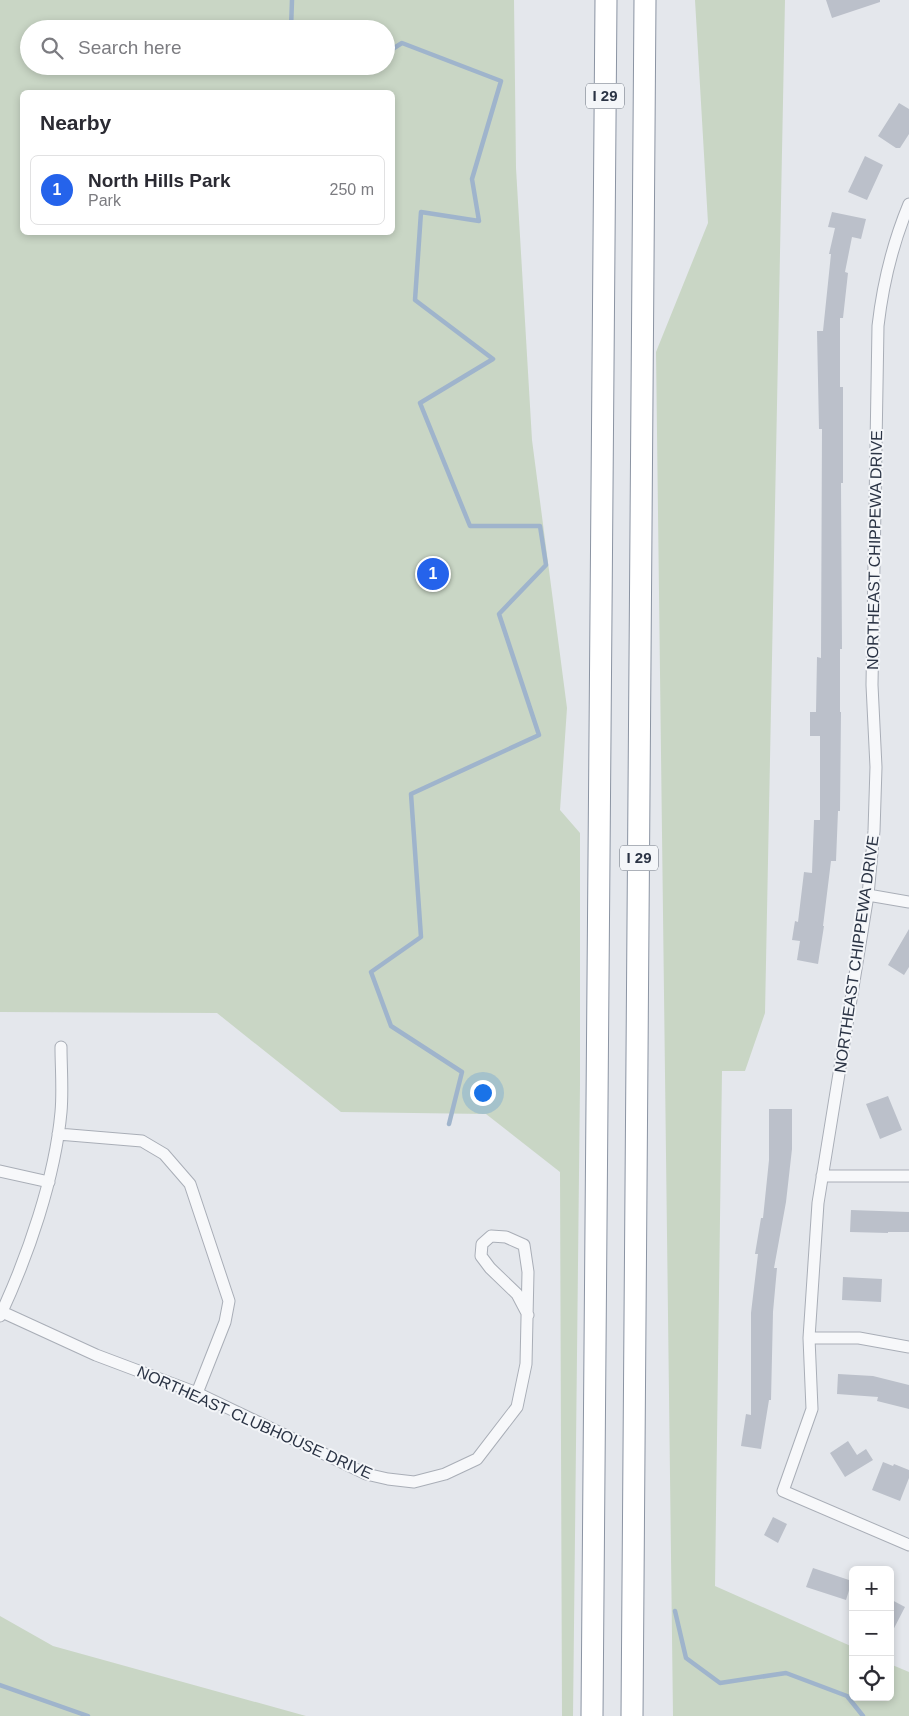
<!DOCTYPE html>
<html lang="en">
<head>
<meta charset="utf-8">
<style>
	:root { --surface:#fff; --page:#f2f2f3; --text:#2b2b33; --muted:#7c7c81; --line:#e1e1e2; --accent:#2563eb }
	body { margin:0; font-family:Helvetica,sans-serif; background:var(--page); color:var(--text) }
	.controls { position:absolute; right:15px; bottom:15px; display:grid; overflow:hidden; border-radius:8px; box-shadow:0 2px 8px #0003 }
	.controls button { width:45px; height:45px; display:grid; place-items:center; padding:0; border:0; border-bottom:1px solid var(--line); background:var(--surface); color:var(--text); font:25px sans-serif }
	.you { position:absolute; left:482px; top:1092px; width:18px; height:18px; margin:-12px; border:4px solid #fff; border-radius:50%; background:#1a73e8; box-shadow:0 0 0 8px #1a73e833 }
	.badge { display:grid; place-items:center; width:32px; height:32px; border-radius:50%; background:var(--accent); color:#fff; font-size:16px; font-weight:700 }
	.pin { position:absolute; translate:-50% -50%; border:2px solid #fff; box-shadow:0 1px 5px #0006 }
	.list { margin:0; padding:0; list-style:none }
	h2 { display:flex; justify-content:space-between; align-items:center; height:65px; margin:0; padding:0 20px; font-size:21px }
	h2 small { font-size:16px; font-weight:400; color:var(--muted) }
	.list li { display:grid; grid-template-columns:32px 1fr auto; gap:15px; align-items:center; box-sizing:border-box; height:70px; margin:0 10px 10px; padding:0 10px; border:1px solid var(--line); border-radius:8px }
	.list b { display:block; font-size:19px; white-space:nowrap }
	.list p { margin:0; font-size:16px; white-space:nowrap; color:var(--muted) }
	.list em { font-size:16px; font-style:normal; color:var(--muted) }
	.icon { flex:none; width:28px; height:28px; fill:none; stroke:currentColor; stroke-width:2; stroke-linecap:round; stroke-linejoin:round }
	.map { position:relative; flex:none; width:909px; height:1716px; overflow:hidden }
	.search { position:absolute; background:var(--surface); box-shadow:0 2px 8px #0003; left:20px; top:20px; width:375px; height:55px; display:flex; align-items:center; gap:12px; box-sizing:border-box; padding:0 18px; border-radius:28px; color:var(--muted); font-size:19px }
	.panel { position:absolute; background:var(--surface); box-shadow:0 2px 8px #0003; left:20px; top:90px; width:375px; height:145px; border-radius:8px }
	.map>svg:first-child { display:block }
	.green { fill:#c9d6c5; fill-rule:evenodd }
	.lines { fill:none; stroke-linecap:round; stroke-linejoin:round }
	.stream { stroke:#9fb4cc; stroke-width:4.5 }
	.building { fill:#bbc0ca }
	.minor-casing { stroke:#a9aeb7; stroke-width:13 }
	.motorway-casing { stroke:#8b94a3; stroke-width:23 }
	.minor { stroke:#f7f8fa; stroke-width:11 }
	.motorway { stroke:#fff; stroke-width:21 }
	.labels { text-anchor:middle; stroke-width:4; stroke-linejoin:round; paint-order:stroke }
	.shield { fill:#f4f6f9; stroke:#676e7b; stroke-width:1 }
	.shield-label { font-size:15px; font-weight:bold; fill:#2b3445 }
	.street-label { font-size:16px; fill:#2b3445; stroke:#f4f6f9 }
</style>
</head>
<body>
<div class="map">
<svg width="909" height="1716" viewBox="0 0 909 1716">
	<rect width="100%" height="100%" fill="#e4e7ec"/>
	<path class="green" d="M0 0H514L516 168 532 440 567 708 560 810 580 833V1084L573 1716H562L560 1172 486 1114 341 1112 217 1013 0 1012ZM29 29H386V66H29ZM392 92V232H22V92Z
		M695 0H785L765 1013 745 1071H722L715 1586 853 1647V1697H890V1664L909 1672V1716H673L656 352 708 223Z
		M0 1616 53 1646 306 1716H0Z"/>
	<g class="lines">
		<path class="stream" d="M291 29 292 0
			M386 53 402 43 501 81 472 179 479 221 421 212 415 300 493 359 420 403 470 526H540L546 565 499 614 539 735 411 794 421 937 371 972 391 1026 462 1072 449 1124
			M675 1611 686 1658 720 1683 786 1673 847 1696 863 1716
			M0 1685 88 1716"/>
	</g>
	<path class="building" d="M826 0H880V2L832 18Z
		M899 103 909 109V134L900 148H896L878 136Z
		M865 156 883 165 867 200 848 192Z
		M832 212 866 219 861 239 852 237 845 272 848 273 843 318H840V387H843V483H841L842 649H840V712H841L840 811H838L836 861H831L823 926H824L818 964 797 960 800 941 792 940 795 921 798 922 804 872 812 873 814 820H820V736H810V712H816L817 657 821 658 822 429H819L817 331H823L831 254H829L835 228 828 227Z
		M909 929V967L904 975 888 965Z
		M888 1096 902 1130 880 1139 866 1104Z
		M769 1109H792V1149L786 1202 774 1268H777L773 1312 771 1400H769L761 1449 741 1446 746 1414 751 1415V1313L758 1254H755L761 1218H763L769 1160Z
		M851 1210 909 1212V1232H888V1233L850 1232Z
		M843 1277 882 1279 881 1302 842 1300Z
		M838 1374 873 1376 909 1385V1409L877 1401 878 1397 837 1394Z
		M848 1441 857 1455 866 1449 873 1460 845 1477 830 1453Z
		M883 1462 893 1466 894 1464 909 1470V1478L900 1501 872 1490Z
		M773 1517 787 1524 778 1543 764 1535Z
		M813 1568 852 1581 846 1600 806 1587Z
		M890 1599 905 1607 890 1636Z"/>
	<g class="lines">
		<defs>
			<path id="minor" d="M909 204C892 245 883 282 878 326L872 685 876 767 874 831 868 895 818 1203 809 1338 812 1409 783 1491 909 1545
				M868 895 909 902
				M58 1134 142 1141 164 1154 190 1184 229 1301 225 1322 197 1393
				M0 1171 49 1182
				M822 1176H909
				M0 1311 96 1355 197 1393 366 1474 388 1479 414 1482 445 1474 477 1459 517 1407 526 1364 528 1272 524 1245 506 1237 491 1236 482 1244 481 1256 490 1268 517 1294 528 1315
				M0 1316C28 1256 55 1178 61 1112 63 1090 61 1068 61 1047
				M809 1338H859L909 1347"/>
			<path id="motorway" d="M592 1716 606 0
				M632 1716 645 0"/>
		</defs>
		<use href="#minor" class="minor-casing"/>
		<use href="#motorway" class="motorway-casing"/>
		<use href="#minor" class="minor"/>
		<use href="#motorway" class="motorway"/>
	</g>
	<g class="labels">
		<g class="shield">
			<rect x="586" y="83.5" width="38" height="25" rx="4"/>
			<rect x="620" y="845.5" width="38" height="25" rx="4"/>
		</g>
		<g class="shield-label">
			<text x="605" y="101">I 29</text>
			<text x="639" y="863">I 29</text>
		</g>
		<g class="street-label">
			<text transform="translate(874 550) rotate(-89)" y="6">NORTHEAST CHIPPEWA DRIVE</text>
			<text transform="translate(856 954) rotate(-82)" y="6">NORTHEAST CHIPPEWA DRIVE</text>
			<text transform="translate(255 1422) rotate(24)" y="6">NORTHEAST CLUBHOUSE DRIVE</text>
		</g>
	</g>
</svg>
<div class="controls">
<button>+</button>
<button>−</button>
<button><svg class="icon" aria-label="locate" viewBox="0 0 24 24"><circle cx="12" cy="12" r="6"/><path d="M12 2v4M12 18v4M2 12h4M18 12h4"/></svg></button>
</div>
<div class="you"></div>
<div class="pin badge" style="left:433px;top:574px">1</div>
<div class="search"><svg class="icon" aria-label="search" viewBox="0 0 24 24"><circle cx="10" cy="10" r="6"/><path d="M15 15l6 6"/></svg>Search here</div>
<section class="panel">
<h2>Nearby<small></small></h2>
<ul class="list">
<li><span class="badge">1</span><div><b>North Hills Park</b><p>Park</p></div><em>250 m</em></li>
</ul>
</section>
</div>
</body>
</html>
